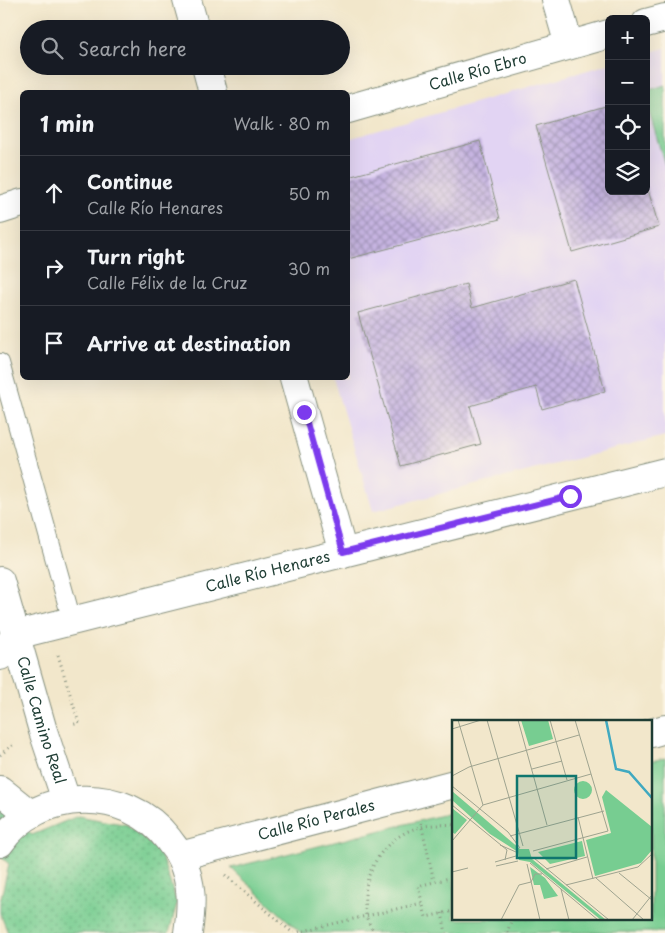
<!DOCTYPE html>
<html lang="en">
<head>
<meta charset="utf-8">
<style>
	:root { --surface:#171b24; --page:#20242c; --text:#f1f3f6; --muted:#9ea1a6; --line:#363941 }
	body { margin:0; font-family:"Playpen Sans",sans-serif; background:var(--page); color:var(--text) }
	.controls { position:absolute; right:15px; top:15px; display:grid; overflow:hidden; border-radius:8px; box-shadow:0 5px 20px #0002 }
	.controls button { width:45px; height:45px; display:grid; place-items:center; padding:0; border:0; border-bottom:1px solid var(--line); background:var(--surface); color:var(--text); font:25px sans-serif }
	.stop { position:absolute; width:15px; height:15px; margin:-11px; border:4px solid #7c3aed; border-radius:50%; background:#fff }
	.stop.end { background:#7c3aed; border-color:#fff; box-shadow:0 1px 5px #0008 }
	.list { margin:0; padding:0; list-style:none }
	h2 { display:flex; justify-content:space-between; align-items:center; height:65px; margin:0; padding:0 20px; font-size:21px }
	h2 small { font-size:16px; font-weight:400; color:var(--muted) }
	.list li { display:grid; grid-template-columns:32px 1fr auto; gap:15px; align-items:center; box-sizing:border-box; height:75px; padding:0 20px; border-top:1px solid var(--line) }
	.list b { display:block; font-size:19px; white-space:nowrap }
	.list p { margin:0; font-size:16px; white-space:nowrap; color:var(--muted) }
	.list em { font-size:16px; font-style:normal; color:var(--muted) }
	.icon { flex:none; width:28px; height:28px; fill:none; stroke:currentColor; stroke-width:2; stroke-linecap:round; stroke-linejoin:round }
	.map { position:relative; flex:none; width:665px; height:933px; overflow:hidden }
	.search { position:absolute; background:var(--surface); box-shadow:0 5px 20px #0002; left:20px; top:20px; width:330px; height:55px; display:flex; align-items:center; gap:12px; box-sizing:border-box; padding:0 18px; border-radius:28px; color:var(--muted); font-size:19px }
	.panel { position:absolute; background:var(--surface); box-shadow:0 5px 20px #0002; left:20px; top:90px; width:330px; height:290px; border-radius:8px }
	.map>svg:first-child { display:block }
	.built { fill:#e2d4f3 }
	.grass { fill:url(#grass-dots); stroke:#4b8562 }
	.park { fill:#77cd91; stroke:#4b8562 }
	.building { fill:url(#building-cross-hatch) }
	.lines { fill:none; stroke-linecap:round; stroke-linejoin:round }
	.lane-casing { stroke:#889280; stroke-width:20 }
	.street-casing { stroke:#889280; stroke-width:30 }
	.path { stroke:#889280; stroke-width:3; stroke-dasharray:1 4; stroke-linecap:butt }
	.lane { stroke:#fff; stroke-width:18 }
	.street { stroke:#fff; stroke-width:28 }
	.route { stroke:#7c3aed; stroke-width:6 }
	.labels { text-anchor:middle; stroke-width:4; stroke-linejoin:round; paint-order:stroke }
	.street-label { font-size:15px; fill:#1f3d34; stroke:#fcf5e5 }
	.inset-river { fill:none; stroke:#40a9c0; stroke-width:2.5 }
	.inset-road { fill:none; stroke:#9ea38f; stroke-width:1 }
	.view { fill:#0f766e; fill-opacity:0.15; stroke:#0f766e; stroke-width:2.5 }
	.inset-edge { fill:none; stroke:#1f3d34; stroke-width:2.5 }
</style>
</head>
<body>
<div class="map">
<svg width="665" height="933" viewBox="0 0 665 933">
	<defs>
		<pattern id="grass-dots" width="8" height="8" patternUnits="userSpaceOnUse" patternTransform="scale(1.25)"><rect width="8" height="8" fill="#77cd91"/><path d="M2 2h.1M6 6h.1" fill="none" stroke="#61a877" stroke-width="1.8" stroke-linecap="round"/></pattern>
		<pattern id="building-cross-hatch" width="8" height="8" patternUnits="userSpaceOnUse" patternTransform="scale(1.25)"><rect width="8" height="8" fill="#c6b4e1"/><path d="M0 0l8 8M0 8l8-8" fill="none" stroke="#a094b7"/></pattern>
	</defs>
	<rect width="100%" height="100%" fill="#fcf5e5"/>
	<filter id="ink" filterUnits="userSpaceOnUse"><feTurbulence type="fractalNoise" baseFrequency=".02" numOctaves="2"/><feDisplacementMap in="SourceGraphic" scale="10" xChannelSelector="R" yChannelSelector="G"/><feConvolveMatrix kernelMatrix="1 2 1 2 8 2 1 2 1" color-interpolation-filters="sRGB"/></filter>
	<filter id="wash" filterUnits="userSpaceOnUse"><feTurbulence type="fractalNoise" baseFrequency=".0096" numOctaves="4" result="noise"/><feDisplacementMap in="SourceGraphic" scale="20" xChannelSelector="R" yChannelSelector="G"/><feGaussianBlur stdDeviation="1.12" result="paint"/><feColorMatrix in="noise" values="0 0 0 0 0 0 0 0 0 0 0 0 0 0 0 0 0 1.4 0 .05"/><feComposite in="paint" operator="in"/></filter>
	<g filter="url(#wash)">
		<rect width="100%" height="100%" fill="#f2e7cb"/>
		<path class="built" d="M665 48V436L373 511 333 378H348V139L609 64V191H646V53Z"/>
		<path class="grass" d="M0 809 32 835 78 816 128 825 160 853 177 903 169 933H8L0 913V902L9 864 0 856Z"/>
		<path class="park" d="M665 85V165L646 102V91Z
			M665 758V932L301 933 231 868 454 812V919H651V761Z"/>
		<g id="blocks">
			<path class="building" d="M609 105V191H646V183L659 227 572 252 536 126Z
				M480 141 500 219 348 259V177Z
				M574 279 605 391 542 409 536 387 470 406 481 444 401 466 358 313 466 284 472 308Z"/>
		</g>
	</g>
	<g filter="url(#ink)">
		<use href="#blocks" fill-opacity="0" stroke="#889280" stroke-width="1"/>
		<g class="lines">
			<defs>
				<path id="lane" d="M0 363 72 621"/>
				<g id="street">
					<path d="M187 0 195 29"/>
					<path d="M556 0 569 45"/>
					<path d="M646 23 665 18"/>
					<path d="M206 66 213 92"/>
					<path id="s1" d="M348 109 609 34"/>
					<path d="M0 210 22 203"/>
					<path d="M294 378 343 553"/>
					<path id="s2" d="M0 581 43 731 66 800"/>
					<path id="s3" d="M0 656 16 635 665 472"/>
					<path d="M651 733 665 729"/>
					<path d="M0 790 30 814"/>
					<path d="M0 843C38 787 127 785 168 839 172 845 178 851 181 858 193 885 192 904 188 933"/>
					<path id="s4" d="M180 856 454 784"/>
				</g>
			</defs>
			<use href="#lane" class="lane-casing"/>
			<use href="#street" class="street-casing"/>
			<path class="path" d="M58 655 79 723 71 725
				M0 755 15 743
				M421 823 434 881
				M225 875 293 933
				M454 880 453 877 418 886 426 917 454 911
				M442 913 446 933
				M294 933 422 903
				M374 933C372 927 367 921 366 915 358 871 389 827 434 825 441 825 448 824 454 825
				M507 933 512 919"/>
			<use href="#lane" class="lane"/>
			<use href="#street" class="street"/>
		</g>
	</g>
	<g class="lines" filter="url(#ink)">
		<path class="route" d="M304 412 343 552 570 496"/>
	</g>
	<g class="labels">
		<g class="street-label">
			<text dy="5" stroke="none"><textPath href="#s1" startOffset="135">Calle Río Ebro</textPath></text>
			<text dy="5" stroke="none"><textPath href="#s3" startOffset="286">Calle Río Henares</textPath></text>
			<text dy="5" stroke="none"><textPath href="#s2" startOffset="145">Calle Camino Real</textPath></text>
			<text dy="5" stroke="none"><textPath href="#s4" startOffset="141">Calle Río Perales</textPath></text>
		</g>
	</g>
	<g transform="translate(452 720)">
		<rect width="200" height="200" fill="#f2e7cb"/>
		<path d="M154 70 200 107V130L189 143 143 156 134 120 159 113 150 77ZM0 71 68 129H77L80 139 154 200H149L78 142 67 140 66 132 38 114 0 80ZM78 147 93 158 106 176 92 179 88 165H82Z" fill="#77cd91"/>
		<path d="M69 0H96L101 19 77 26ZM122 70a9 9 0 1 1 18 0a9 9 0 1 1-18 0ZM0 88 15 100 3 114 0 112ZM130 121 133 136 98 144 86 132Z" fill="#77cd91"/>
		<path class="inset-river" d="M154 0 164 49 177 52 200 78"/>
		<path class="inset-road" d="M6 0 31 85M35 0 71 126M66 0 95 105M98 0 115 60M0 9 29 0M80 49 110 41M0 56 17 47 127 15M0 66 56 112 68 128M0 85 55 130 53 140M126 97 141 159M58 116 152 91M0 121 31 85 139 54M48 125 64 132M81 131 156 111 123 0M82 138 157 200M43 142 64 136M78 143 146 200M75 144 88 200M44 146 66 141M94 149 135 137M0 152 16 148M167 153 200 180M144 158 192 200M114 165 186 147 200 134M109 169 117 200M49 200 67 165 79 162 83 154H90M180 200 200 175"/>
		<path class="view" d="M65 56H124V138H65Z"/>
		<rect width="200" height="200" class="inset-edge"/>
	</g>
</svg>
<div class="controls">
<button>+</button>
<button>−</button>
<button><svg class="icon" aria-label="locate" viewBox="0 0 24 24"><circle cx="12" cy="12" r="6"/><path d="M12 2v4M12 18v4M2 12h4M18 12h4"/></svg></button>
<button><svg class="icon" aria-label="layers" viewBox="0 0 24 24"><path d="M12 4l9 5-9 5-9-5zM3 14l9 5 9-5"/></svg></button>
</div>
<div class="stop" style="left:570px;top:496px"></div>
<div class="stop end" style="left:304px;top:412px"></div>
<div class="search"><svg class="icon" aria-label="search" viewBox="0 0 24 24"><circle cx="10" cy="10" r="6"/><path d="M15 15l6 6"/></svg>Search here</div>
<section class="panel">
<h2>1 min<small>Walk · 80 m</small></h2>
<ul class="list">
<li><svg class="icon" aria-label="ahead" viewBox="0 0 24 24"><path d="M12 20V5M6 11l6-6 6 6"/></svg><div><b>Continue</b><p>Calle Río Henares</p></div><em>50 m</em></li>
<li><svg class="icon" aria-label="right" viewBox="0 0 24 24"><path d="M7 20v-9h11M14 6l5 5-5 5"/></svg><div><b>Turn right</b><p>Calle Félix de la Cruz</p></div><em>30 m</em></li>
<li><svg class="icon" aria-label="arrive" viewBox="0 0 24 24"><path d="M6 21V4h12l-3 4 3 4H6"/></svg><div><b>Arrive at destination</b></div></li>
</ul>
</section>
</div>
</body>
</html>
